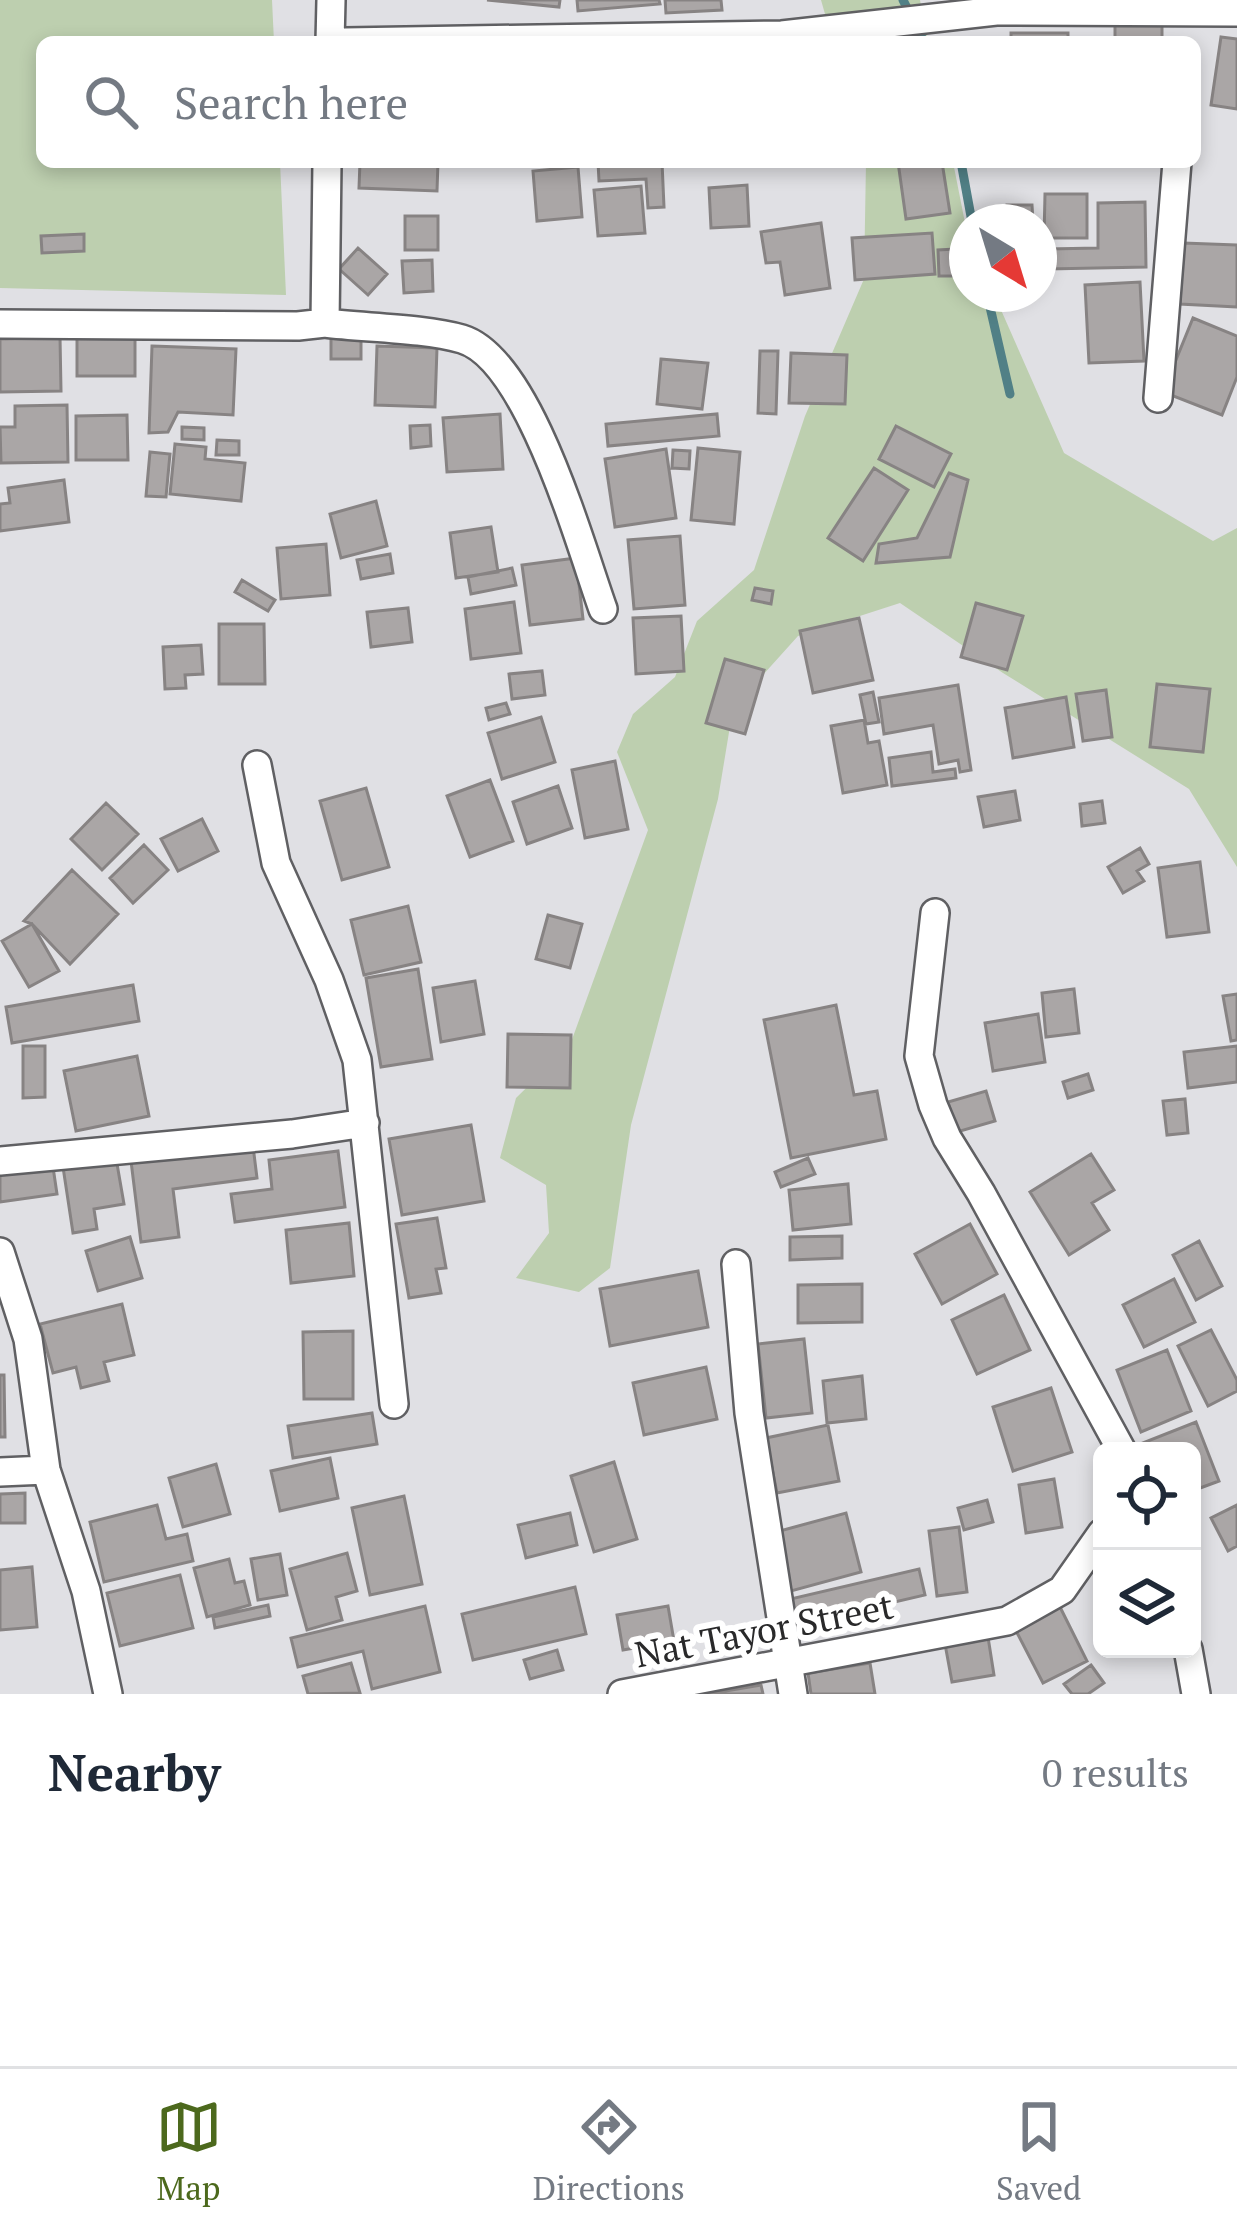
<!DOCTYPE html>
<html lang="en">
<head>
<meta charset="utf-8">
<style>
	:root { --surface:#fff; --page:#f2f2f3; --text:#1f2937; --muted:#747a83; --line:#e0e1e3; --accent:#4c691d }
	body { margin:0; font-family:"PT Serif",serif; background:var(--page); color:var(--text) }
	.controls { position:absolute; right:36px; bottom:36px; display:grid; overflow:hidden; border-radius:18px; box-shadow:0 6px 18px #0003 }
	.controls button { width:108px; height:108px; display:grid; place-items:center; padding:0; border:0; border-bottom:3px solid var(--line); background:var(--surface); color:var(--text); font:60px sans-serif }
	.compass { position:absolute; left:949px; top:204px; width:108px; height:108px; border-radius:50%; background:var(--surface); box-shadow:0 6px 18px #0003; rotate:142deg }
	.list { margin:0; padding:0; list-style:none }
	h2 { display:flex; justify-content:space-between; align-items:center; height:156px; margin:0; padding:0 48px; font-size:51px }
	h2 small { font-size:39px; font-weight:400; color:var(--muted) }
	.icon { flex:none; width:66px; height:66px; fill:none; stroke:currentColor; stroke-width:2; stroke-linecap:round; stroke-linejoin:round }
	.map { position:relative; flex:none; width:1237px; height:1694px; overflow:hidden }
	.search { position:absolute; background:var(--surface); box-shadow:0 6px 18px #0003; left:36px; right:36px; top:36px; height:132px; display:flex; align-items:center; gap:30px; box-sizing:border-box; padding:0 42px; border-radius:18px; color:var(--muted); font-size:45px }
	.sheet { height:372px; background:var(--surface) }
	nav { display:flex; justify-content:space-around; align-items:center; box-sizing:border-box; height:168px; border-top:3px solid var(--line); background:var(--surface); font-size:33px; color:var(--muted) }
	nav a { display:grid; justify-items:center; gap:6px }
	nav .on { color:var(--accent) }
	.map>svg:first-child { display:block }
	.green { fill:#bdcfaf }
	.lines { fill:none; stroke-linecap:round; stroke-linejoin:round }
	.stream { stroke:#518086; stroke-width:9 }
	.building { fill:#aaa6a6; stroke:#878383; stroke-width:3 }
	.minor-casing { stroke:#606063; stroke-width:32 }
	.minor { stroke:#fff; stroke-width:27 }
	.labels { text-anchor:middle; stroke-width:12; stroke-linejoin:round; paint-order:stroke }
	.street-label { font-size:36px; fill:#29292a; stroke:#fff }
</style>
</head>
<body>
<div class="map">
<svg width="1237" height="1694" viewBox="0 0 1237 1694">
	<rect width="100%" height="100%" fill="#e0e0e4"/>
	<path class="green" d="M0 0H272L274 42H42V162H280L286 295 0 288Z
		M821 0H920L928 42H833Z
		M866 162H953L967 233V294H994L1064 453 1213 541 1237 528V867L1189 789 1003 673 900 603 798 636 733 708 718 799 631 1125 610 1268 579 1292 516 1278 549 1233 546 1185 500 1158 516 1098 570 1045 648 830 617 752 633 714 675 677 697 621 754 570 805 416 864 279Z"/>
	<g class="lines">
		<path class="stream" d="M903 0 924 42
			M961 162 972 222
			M987 294 1010 394"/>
	</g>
	<path class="building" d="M487 0H560L559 7Z
		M577 0H659L660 4 578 11Z
		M665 0H721L722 10 666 13Z
		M1115 17H1162V42H1115Z
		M1011 33H1068V42H1011Z
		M1221 37 1237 39V109L1211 105Z
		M360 162H438L437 191 359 188Z
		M598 162H662L664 207 648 208 646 179 599 181Z
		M898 162H942L950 213 906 219Z
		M578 167 582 217 537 221 533 171Z
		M747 185 749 226 711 228 709 188Z
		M641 186 645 233 598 236 594 190Z
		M1045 194H1087V238H1044Z
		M1145 202 1146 267 1048 269V249L1098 248V203Z
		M1007 205H1032L1033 222H1007Z
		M405 216H438V250H405Z
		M821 223 830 288 785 295 780 262 766 263 761 232Z
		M932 233 935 274 855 280 852 238Z
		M84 234V251L42 253 41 236Z
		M1183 243 1237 245V307L1180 304Z
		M358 248 387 274 368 295 339 269Z
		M955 249 956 276H939L938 250Z
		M432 260 433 291 404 293 402 261Z
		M1140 282 1144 361 1089 363 1085 285Z
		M1193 318 1237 336V377L1222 415 1163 392Z
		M135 335V376H77V336Z
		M361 336V359H331V337Z
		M60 337 61 391 0 392V339Z
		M152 346 236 349 233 415 178 412 168 432 149 433Z
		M377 346 437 348 435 407 375 405Z
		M760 351H778L776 414 758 413Z
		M791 353 847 355 845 404 789 403Z
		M661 359 708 363 702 409 657 404Z
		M67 405 68 462 1 463 0 427H15V406Z
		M500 414 503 469 447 472 443 418Z
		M717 414 719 436 608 446 606 424Z
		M127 415 128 460H76V416Z
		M430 425 431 446 411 448 410 426Z
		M896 426 951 454 934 487 879 459Z
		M182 427 204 428V440L182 439Z
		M217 440 239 441V455H216Z
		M175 444 206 447 205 459 245 463 241 501 170 494Z
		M698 448 740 452 734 524 691 520Z
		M666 449 676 518 615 527 605 459Z
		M673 450 690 451 689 469 672 468Z
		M150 452 170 454 166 497 146 496Z
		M874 468 908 490 863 561 828 538Z
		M949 473 968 480 950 557 876 563 879 544 917 538Z
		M64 480 69 522 0 531V504L10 503 8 488Z
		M376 501 387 546 341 558 330 514Z
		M491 527 498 572 456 578 450 533Z
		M680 536 685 605 634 609 628 540Z
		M326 544 330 595 281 599 277 548Z
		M390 554 393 573 361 579 357 560Z
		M576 558 583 619 530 625 522 565Z
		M512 568 516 585 471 594 468 577Z
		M242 580 275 600 268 611 235 592Z
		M755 588 773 591 771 604 752 600Z
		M514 602 521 653 471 659 465 609Z
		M976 603 1023 616 1007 670 961 657Z
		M408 608 412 642 371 647 367 612Z
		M681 616 684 671 636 674 633 618Z
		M859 618 873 680 813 693 800 631Z
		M219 624H264L265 684H219Z
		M201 645 203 674 185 675 186 688 165 689 163 647Z
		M725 659 764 670 745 734 706 723Z
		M542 671 545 695 512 699 509 674Z
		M1157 684 1210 689 1203 752 1150 747Z
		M958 685 971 770 960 772 958 760 939 764 933 725 884 734 879 698Z
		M1106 690 1112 737 1083 741 1076 694Z
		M873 692 879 722 866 724 860 695Z
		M1066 697 1074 747 1013 758 1005 708Z
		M506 703 510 714 489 720 486 708Z
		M541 717 555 762 502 779 488 733Z
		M864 720 868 743 879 741 887 785 843 793 831 726Z
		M931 752 933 772 955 769 956 778 892 786 889 758Z
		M615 761 628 829 585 838 572 770Z
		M490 780 513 841 470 857 447 796Z
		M558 786 572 828 527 844 513 802Z
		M366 788 389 867 342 880 320 801Z
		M1015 791 1020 820 984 827 978 797Z
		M1102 801 1105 823 1082 826 1080 804Z
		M106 803 138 834 102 870 71 839Z
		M202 819 218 851 178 871 161 839Z
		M144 845 168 870 133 903 110 878Z
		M1140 848 1149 864 1137 871 1144 881 1123 893 1108 867Z
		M1200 862 1209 932 1167 937 1158 868Z
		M72 870 118 914 70 964 32 924 24 921Z
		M408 906 421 962 364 975 351 920Z
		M548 915 582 924 570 968 536 959Z
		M32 924 59 971 29 987 2 941Z
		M418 969 432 1059 381 1067 366 978Z
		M475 981 484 1034 441 1042 433 988Z
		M133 985 139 1021 12 1043 6 1007Z
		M1074 989 1079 1033 1046 1037 1042 993Z
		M1237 994V1040L1231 1041 1223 996Z
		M836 1005 854 1095 877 1091 886 1139 791 1158 764 1020Z
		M1038 1014 1045 1062 993 1071 985 1023Z
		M508 1034 571 1035 570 1088 507 1087Z
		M23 1046H45V1097L23 1098Z
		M1237 1046V1082L1188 1088 1184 1052Z
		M137 1056 149 1116 76 1131 64 1071Z
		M1088 1074 1093 1090 1068 1098 1063 1082Z
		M986 1091 995 1121 957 1132 948 1102Z
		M1185 1099 1188 1133 1167 1135 1163 1101Z
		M471 1125 484 1201 402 1215 389 1139Z
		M253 1146 257 1178 173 1189 179 1237 141 1242 131 1161Z
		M338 1151 345 1207 235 1222 231 1194 272 1189 269 1160Z
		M1091 1154 1114 1190 1092 1203 1109 1230 1069 1255 1030 1192Z
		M116 1158 124 1204 94 1209 97 1229 73 1233 63 1167Z
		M808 1158 815 1174 781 1187 775 1172Z
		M53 1167 57 1194 0 1202V1174Z
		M848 1184 851 1224 793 1230 789 1190Z
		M437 1218 446 1268 436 1269 441 1293 409 1298 396 1224Z
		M349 1223 354 1276 291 1283 286 1230Z
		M970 1224 997 1274 942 1304 915 1254Z
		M842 1236V1258L790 1260V1237Z
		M130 1237 142 1278 98 1291 86 1251Z
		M1199 1241 1222 1286 1196 1300 1173 1255Z
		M698 1271 708 1327 610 1346 600 1289Z
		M1174 1279 1195 1322 1144 1347 1123 1305Z
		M862 1284V1322L798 1323V1285Z
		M1004 1295 1030 1350 977 1374 952 1320Z
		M122 1304 134 1355 104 1362 109 1381 81 1388 76 1367 53 1373 40 1324Z
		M1211 1330 1237 1380V1391L1208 1406 1178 1346Z
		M353 1331V1399H304L303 1332Z
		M804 1339 812 1413 766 1418 758 1344Z
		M1167 1350 1191 1411 1141 1432 1117 1370Z
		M706 1367 717 1419 644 1435 633 1383Z
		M0 1375H4L5 1437H0Z
		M862 1376 866 1419 827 1423 823 1381Z
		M1051 1388 1072 1452 1013 1471 993 1407Z
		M372 1413 377 1444 293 1458 288 1426Z
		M1196 1422 1219 1481 1192 1491V1451H1143L1140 1444Z
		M828 1425 839 1481 777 1493 766 1438Z
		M330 1458 338 1498 280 1511 271 1471Z
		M614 1462 637 1539 594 1552 571 1476Z
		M216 1464 230 1514 183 1527 169 1478Z
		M1054 1479 1062 1527 1026 1533 1019 1485Z
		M25 1493V1523H0V1494Z
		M404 1496 422 1584 370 1595 352 1508Z
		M987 1500 993 1522 964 1530 958 1508Z
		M157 1505 166 1539 187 1534 193 1561 104 1582 90 1522Z
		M1237 1505V1546L1228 1551 1211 1518Z
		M570 1513 577 1545 526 1558 518 1525Z
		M846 1513 861 1572 791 1591 776 1532Z
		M959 1527 967 1592 937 1596 929 1531Z
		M347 1553 357 1591 336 1597 342 1620 307 1630 290 1569Z
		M280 1554 287 1595 258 1600 251 1559Z
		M229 1559 235 1583 244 1581 250 1605 207 1617 194 1568Z
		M32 1567 37 1627 0 1630V1570Z
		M919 1569 925 1595 792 1626 786 1600Z
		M180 1575 193 1628 120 1646 107 1593Z
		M575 1587 586 1634 473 1660 462 1614Z
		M1058 1603 1087 1661 1043 1683 1013 1625Z
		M268 1605 270 1616 215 1628 213 1617Z
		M425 1606 440 1672 372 1689 363 1651 298 1667 291 1638Z
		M668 1606 674 1641 623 1650 617 1615Z
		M988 1637 994 1675 952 1682 945 1644Z
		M557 1650 563 1670 530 1679 524 1660Z
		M351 1663 360 1693 308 1694 303 1676Z
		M870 1663 875 1694H811L808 1673Z
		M1091 1665 1104 1683 1088 1694H1072L1064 1684Z
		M761 1685 763 1694H708Z"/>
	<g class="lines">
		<defs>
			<path id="minor" d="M330 42 331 0
				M345 42 782 35 996 11 1237 12
				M325 323C365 328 424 328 462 339 529 359 580 545 603 609
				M0 324 298 326 325 323 327 162
				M1158 398 1177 162
				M257 765 276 863 329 980 357 1060 394 1404
				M935 913 919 1056 933 1105 947 1138 981 1193 1122 1451
				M0 1161 292 1134 365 1123
				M0 1252 28 1339 46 1470 86 1591 108 1694
				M736 1264 749 1413 793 1694
				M0 1472 46 1470
				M1188 1649 1196 1694
				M622 1694 1007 1621 1062 1590 1102 1533"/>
		</defs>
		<use href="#minor" class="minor-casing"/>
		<use href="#minor" class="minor"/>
	</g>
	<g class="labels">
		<g class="street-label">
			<text transform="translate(764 1630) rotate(-11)" y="13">Nat Tayor Street</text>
		</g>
	</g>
</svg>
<div class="controls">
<button><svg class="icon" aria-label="locate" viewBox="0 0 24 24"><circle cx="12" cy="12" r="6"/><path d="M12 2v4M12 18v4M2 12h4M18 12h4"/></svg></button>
<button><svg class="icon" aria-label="layers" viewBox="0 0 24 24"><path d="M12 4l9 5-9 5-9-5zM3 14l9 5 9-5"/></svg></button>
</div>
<svg class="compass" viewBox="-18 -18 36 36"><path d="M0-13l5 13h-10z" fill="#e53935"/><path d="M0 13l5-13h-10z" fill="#747a83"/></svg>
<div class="search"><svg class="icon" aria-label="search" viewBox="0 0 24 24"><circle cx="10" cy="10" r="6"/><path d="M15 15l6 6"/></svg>Search here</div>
</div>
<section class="sheet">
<h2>Nearby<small>0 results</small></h2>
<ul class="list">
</ul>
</section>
<nav>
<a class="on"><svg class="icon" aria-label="map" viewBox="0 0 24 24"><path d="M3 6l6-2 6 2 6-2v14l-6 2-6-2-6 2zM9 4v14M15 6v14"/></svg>Map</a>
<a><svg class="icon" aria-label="directions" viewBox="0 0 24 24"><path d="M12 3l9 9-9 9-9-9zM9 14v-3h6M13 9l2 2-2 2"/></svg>Directions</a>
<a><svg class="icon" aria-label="saved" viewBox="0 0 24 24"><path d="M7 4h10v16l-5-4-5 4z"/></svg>Saved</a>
</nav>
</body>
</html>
